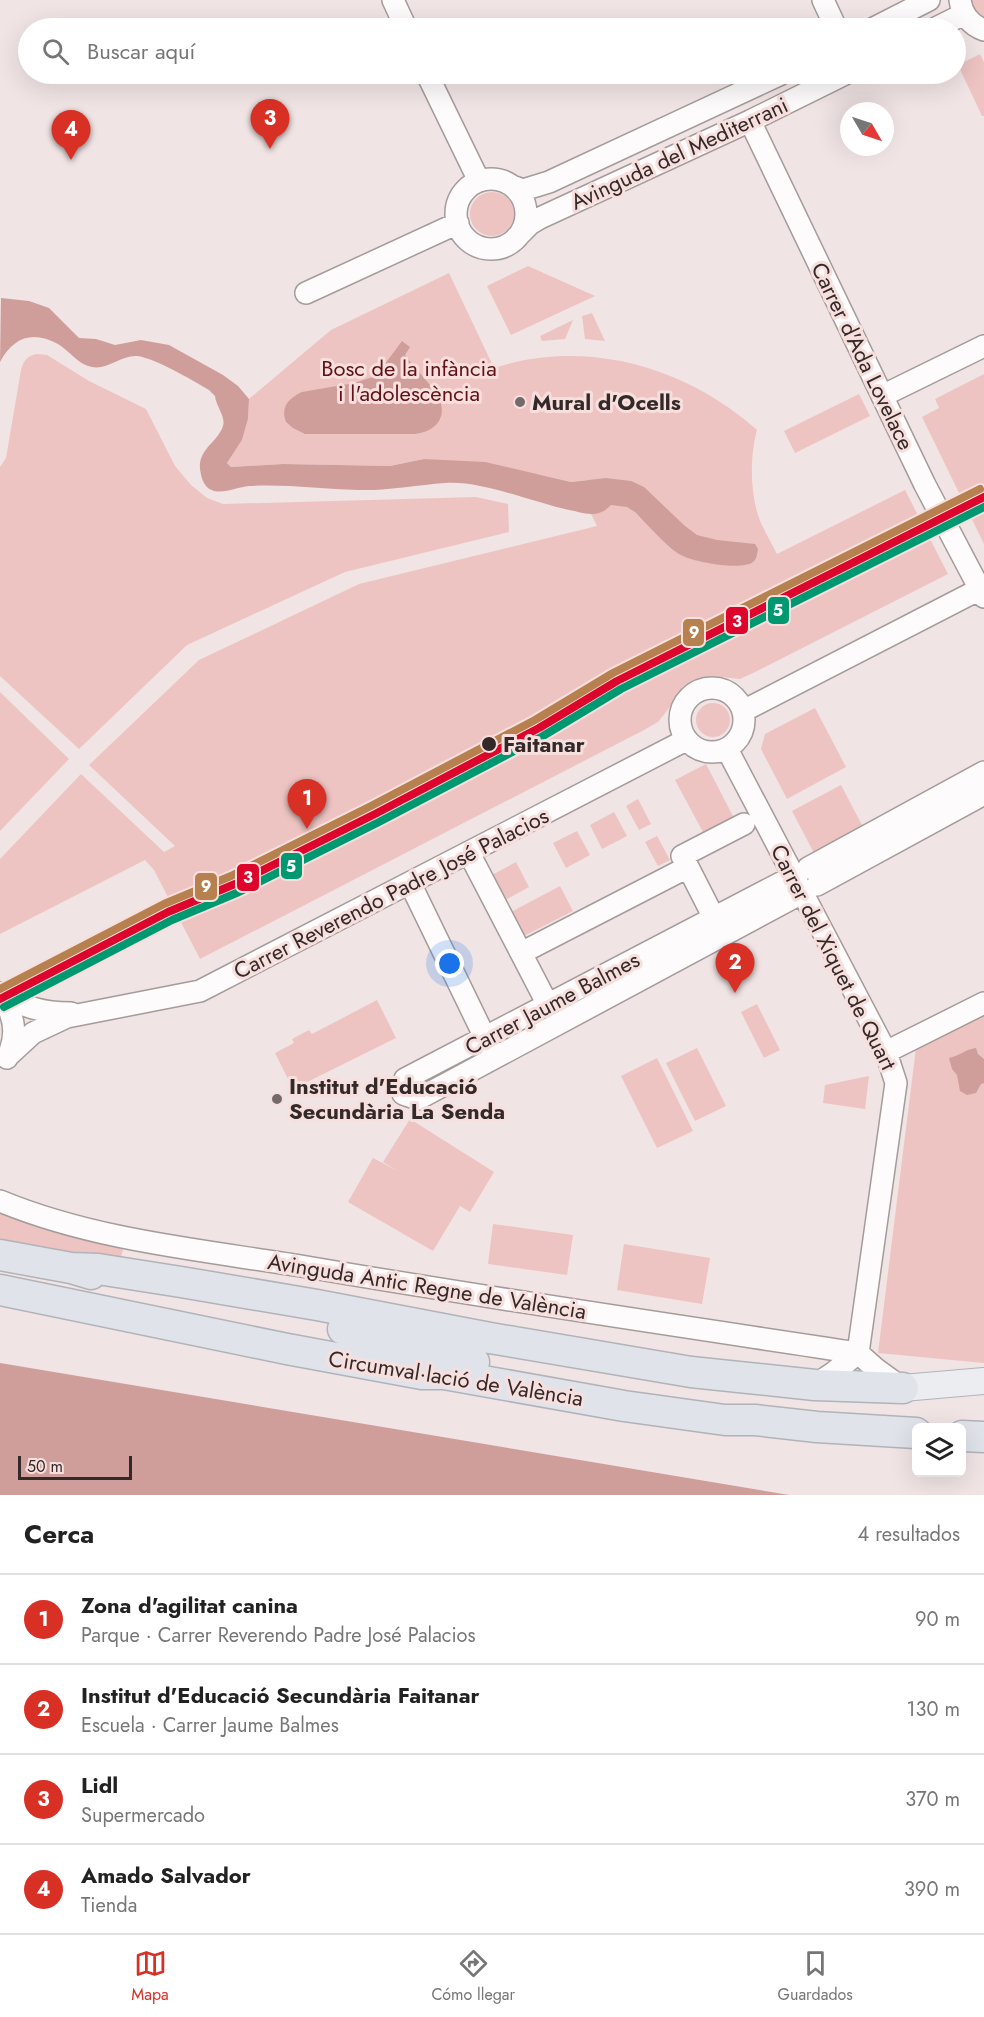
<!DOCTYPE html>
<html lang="es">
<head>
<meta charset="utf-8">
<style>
	:root { --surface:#fff; --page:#f6f6f6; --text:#222; --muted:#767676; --line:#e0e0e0; --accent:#d93025 }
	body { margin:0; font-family:Jost,sans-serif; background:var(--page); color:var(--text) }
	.controls { position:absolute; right:18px; bottom:18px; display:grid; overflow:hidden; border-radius:9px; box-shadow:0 6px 24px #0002 }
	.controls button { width:54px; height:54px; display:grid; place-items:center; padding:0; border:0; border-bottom:2px solid var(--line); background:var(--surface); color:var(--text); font:30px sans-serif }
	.compass { position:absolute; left:840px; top:102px; width:54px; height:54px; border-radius:50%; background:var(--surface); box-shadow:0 6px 24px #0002; rotate:129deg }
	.scale { position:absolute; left:18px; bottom:15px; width:114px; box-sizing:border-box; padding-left:6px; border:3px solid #322928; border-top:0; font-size:16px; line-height:21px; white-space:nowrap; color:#322928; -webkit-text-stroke:4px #f7dfde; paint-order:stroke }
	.you { position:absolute; left:450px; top:964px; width:21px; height:21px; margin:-15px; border:4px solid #fff; border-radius:50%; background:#1a73e8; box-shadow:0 0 0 9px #1a73e833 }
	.badge { display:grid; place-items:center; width:39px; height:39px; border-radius:50%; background:var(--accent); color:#fff; font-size:20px; font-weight:700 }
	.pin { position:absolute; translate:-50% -50px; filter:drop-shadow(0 2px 3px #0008) }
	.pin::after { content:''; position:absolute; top:32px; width:21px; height:18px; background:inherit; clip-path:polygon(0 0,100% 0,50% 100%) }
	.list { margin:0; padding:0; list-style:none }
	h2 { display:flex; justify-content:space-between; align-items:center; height:78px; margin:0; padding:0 24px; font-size:26px }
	h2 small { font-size:20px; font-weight:400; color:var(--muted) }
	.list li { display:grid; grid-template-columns:39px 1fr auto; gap:18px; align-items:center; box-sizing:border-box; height:90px; padding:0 24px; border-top:2px solid var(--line) }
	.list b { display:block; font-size:22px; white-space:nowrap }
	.list p { margin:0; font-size:20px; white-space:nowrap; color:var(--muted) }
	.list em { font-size:20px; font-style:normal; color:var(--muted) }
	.icon { flex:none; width:33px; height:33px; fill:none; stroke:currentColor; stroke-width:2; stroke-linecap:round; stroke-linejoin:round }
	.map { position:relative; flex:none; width:984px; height:1495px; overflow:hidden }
	.search { position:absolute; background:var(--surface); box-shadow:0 6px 24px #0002; left:18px; right:18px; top:18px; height:66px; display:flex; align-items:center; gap:15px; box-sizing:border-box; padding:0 21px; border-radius:33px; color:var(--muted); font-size:22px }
	.sheet { height:438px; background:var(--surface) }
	nav { display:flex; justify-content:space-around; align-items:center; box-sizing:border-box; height:84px; border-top:2px solid var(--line); background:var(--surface); font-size:16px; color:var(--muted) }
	nav a { display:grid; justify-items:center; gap:3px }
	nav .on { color:var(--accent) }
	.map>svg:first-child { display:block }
	.green { fill:#edc4c2 }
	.water { fill:#cf9e9b }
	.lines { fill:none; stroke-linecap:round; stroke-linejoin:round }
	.minor-casing { stroke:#a59b9a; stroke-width:24 }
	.major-casing { stroke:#b2b2b9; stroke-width:28 }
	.highway-casing { stroke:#b2b2b9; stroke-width:33 }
	.minor { stroke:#fdfbfb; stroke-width:21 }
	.major { stroke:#ecedf1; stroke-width:26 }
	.highway { stroke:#e0e4ea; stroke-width:30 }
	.metro-1-casing { stroke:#f7dfde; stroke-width:12 }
	.metro-2-casing { stroke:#f7dfde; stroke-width:12 }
	.metro-3-casing { stroke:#f7dfde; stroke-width:12 }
	.metro-1 { stroke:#dd052b; stroke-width:8 }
	.metro-2 { stroke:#009870; stroke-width:8 }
	.metro-3 { stroke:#b7814f; stroke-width:8 }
	.poi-dot { fill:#756a6a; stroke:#f7dfde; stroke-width:2 }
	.stop-dot { fill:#322928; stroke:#f7dfde; stroke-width:2 }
	.labels { text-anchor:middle; stroke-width:6; stroke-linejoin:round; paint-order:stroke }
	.street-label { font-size:22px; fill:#322928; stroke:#f7dfde }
	.park-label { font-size:22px; fill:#5f1116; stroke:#f7dfde }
	.poi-label { font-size:22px; font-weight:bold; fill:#322928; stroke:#f7dfde; text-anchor:start }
	.stop-label { font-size:22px; font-weight:bold; fill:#322928; stroke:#f7dfde; text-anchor:start }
	.line-badge { stroke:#f7dfde; stroke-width:2 }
	.badge-label { font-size:16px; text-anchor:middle; font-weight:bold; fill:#fff }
</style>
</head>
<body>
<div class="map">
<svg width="984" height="1495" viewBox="0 0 984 1495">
	<rect width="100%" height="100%" fill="#f1e4e4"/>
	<path class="green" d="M970 0H984V21L976 16Z
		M980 54 984 62V116H982L958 65Z
		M470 214a22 22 0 1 1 44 0a22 22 0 1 1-44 0Z
		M528 266 595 296 511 335 487 286Z
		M449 273 494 368C587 338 686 367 757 430 750 455 750 490 758 515 762 528 771 541 777 554L905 490 948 574 755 672 740 679 712 676 700 679 685 688 658 722 644 730 200 959 154 870 145 860 0 934V859L81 774 164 852 175 846 89 765 199 660 359 584 597 526 591 514 587 480 571 482 542 475 424 459 390 466 283 464 231 467 227 463 242 440 248 419 249 399 331 330Z
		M592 313 605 341 585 339 582 316Z
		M573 320 565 339 542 341 540 336Z
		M37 354 47 355 89 381 146 409 175 466 191 485 207 498 223 504 476 497 508 504 509 532 345 572 187 645 79 749 0 676V467L6 458 21 370C24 360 27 356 37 354Z
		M984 374V544L922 417 939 408 935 399Z
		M859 394 870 416 795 453 784 431Z
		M0 692 69 759 0 831Z
		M696 720a17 17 0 1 1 34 0a17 17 0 1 1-34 0Z
		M815 708 846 767 787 799 761 749 765 734Z
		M706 764 734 818 704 834 675 780Z
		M841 785 863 827 814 853 792 811Z
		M638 799 651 824 639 830 626 806Z
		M614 812 627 836 602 849 590 825Z
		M577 831 590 855 566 868 553 843Z
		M657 836 670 860 658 866 645 842Z
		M516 862 529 887 505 900 492 875Z
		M560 886 573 911 524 936 511 912Z
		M377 1000 396 1038 293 1089 275 1053 294 1043 292 1039 309 1030 312 1034Z
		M757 1004 780 1050 764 1058 741 1012Z
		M984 1013V1363L878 1353 916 1048Z
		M697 1048 726 1106 695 1121 666 1063Z
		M657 1058 693 1131 657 1148 621 1076Z
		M869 1076 865 1109 823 1103 825 1085Z
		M410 1119 494 1172 470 1212 460 1206 433 1251 348 1202 373 1158 398 1171 383 1162Z
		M0 1207 124 1245 120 1262 0 1240Z
		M493 1224 573 1235 567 1275 488 1264Z
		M624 1244 710 1258 702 1304 617 1290Z"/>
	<path class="water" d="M1 298 29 301 49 308 79 338 96 339 115 345 141 340 169 345 223 375 238 386 249 399 248 419 242 440 227 463 231 467 283 464 390 466 424 459 485 462 571 482 606 478 631 481 644 487 685 526 697 535 717 540 755 544 758 549C757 554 757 559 753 562 742 571 691 562 679 554 666 546 647 524 635 512L627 507 611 505C605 511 600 514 591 514 584 514 576 511 569 510 531 502 481 480 445 483 417 485 387 491 358 490 322 489 286 484 249 486 235 487 217 498 206 486 202 481 201 475 200 469 198 449 218 442 223 426 226 417 216 406 215 396L209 390C192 380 155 358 137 356 122 355 107 370 92 367 77 364 70 351 58 344 33 330 13 337 0 362Z
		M402 341 410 347 405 355C415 368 430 383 438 397 449 417 435 432 415 434H305L293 428 286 422C280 407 289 398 302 392L354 383 376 376Z
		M976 1048 978 1054 984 1059V1083L981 1084 976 1093 967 1095 960 1091 957 1075 952 1069 949 1058C959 1056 966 1049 976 1048Z
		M0 1363 789 1495H0Z"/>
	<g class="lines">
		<defs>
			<path id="minor" d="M393 0 406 28
				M823 0 836 28
				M960 0C962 15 971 25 984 30
				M874 28 929 0
				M936 28 964 14
				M427 74 479 181
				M750 121 925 485 984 597
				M456 214a35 35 0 1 1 70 0a35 35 0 1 1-70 0Z
				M515 187 523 190 549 182 781 74
				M516 238 530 224 540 218 750 121 845 74
				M306 293 458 223
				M882 396 984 346
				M680 720a32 32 0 1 1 64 0a32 32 0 1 1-64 0Z
				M743 711 984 587
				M727 749 886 1052 896 1083 858 1353
				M469 853 521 953 688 867 682 856 744 824
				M688 867 714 918
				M808 868 984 772
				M794 876 405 1079 403 1094 418 1099 802 893
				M410 883 491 1050
				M817 885 984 794
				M521 953 548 1005
				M0 993C25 1007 41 1013 71 1013
				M0 995C15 1014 18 1036 7 1058
				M886 1052 984 1003
				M8 1056 33 1033 67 1017 200 991 686 740
				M0 1201C94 1240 201 1250 301 1266 487 1298 673 1325 858 1353
				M858 1353 876 1369 902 1388
				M815 1385 833 1373 858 1353"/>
			<path id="major" d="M903 1388 984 1381"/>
			<path id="highway" d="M0 1255 71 1268 91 1274
				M71 1268 98 1269 181 1282 317 1305 490 1338 691 1372 815 1385 903 1388
				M0 1290 287 1349 422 1374H444L624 1406 725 1420H755L817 1427 916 1433
				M343 1329 474 1362
				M962 1436 984 1437"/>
		</defs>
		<use href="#minor" class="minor-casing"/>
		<use href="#major" class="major-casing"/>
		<use href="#highway" class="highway-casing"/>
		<use href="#minor" class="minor"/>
		<use href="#major" class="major"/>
		<use href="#highway" class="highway"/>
		<defs>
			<path id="metro-1" d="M0 999 168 912 235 884 375 814 539 728 617 681 984 497"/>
			<path id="metro-2" d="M4 1007 172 920 239 892 379 822 543 736 621 689 984 507"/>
			<path id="metro-3" d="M0 989 164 904 231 876 371 806 535 720 613 673 980 489"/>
		</defs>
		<use href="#metro-1" class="metro-1-casing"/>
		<use href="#metro-2" class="metro-2-casing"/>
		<use href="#metro-3" class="metro-3-casing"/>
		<use href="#metro-1" class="metro-1"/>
		<use href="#metro-2" class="metro-2"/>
		<use href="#metro-3" class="metro-3"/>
	</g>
	<g class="poi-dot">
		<circle cx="520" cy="402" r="6"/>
		<circle cx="277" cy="1099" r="6"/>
	</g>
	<circle class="stop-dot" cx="489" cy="744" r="8"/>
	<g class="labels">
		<g class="street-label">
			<text transform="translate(679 153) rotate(-25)" y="8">Avinguda del Mediterrani</text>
			<text transform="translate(863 356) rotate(64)" y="8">Carrer d'Ada Lovelace</text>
			<text transform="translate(391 893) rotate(-27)" y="8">Carrer Reverendo Padre José Palacios</text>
			<text transform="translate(834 957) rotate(63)" y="8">Carrer del Xiquet de Quart</text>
			<text transform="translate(552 1003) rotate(-28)" y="8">Carrer Jaume Balmes</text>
			<text transform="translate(427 1286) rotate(9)" y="8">Avinguda Antic Regne de València</text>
			<text transform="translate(456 1378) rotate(9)" y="8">Circumval·lació de València</text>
		</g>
		<g class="park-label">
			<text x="409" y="376">Bosc de la infància<tspan x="409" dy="25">i l'adolescència</tspan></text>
		</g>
		<g class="poi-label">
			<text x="532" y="410">Mural d'Ocells</text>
			<text x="289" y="1094">Institut d'Educació<tspan x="289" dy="25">Secundària La Senda</tspan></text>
		</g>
		<g class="stop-label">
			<text x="503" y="752">Faitanar</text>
		</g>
	</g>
	<g class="line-badge">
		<rect x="767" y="596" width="23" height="29" rx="6" fill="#009870"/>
		<rect x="725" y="606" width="24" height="29" rx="6" fill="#dd052b"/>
		<rect x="682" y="618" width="23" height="29" rx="6" fill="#b7814f"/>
		<rect x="280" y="852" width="23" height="28" rx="6" fill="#009870"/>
		<rect x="236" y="863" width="24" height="29" rx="6" fill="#dd052b"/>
		<rect x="194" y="872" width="24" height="29" rx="6" fill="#b7814f"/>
	</g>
	<g class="badge-label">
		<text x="778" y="616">5</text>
		<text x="737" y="627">3</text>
		<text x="694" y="638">9</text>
		<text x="291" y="872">5</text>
		<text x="248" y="883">3</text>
		<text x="206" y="892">9</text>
	</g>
</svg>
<div class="controls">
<button><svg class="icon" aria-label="layers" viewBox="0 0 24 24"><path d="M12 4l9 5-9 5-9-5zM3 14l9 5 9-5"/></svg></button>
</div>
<svg class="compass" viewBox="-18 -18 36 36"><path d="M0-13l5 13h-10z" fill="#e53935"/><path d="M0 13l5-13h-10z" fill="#767676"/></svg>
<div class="scale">50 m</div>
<div class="you"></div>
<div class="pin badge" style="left:307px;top:829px">1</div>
<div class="pin badge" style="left:735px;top:993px">2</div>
<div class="pin badge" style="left:270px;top:149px">3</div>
<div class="pin badge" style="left:71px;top:160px">4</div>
<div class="search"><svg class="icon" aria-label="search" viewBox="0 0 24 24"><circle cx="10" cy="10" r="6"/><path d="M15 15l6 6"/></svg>Buscar aquí</div>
</div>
<section class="sheet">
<h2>Cerca<small>4 resultados</small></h2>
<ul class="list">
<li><span class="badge">1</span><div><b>Zona d'agilitat canina</b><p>Parque · Carrer Reverendo Padre José Palacios</p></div><em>90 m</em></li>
<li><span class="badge">2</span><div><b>Institut d'Educació Secundària Faitanar</b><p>Escuela · Carrer Jaume Balmes</p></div><em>130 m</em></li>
<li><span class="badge">3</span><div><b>Lidl</b><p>Supermercado</p></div><em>370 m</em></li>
<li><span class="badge">4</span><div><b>Amado Salvador</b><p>Tienda</p></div><em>390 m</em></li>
</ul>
</section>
<nav>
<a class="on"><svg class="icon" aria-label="map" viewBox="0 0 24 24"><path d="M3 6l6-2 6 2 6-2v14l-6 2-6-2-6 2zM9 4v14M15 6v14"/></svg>Mapa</a>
<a><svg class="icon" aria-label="directions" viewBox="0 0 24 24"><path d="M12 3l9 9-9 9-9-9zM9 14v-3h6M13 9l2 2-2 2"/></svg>Cómo llegar</a>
<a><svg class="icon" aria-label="saved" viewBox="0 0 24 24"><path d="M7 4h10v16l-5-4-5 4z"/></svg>Guardados</a>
</nav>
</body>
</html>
